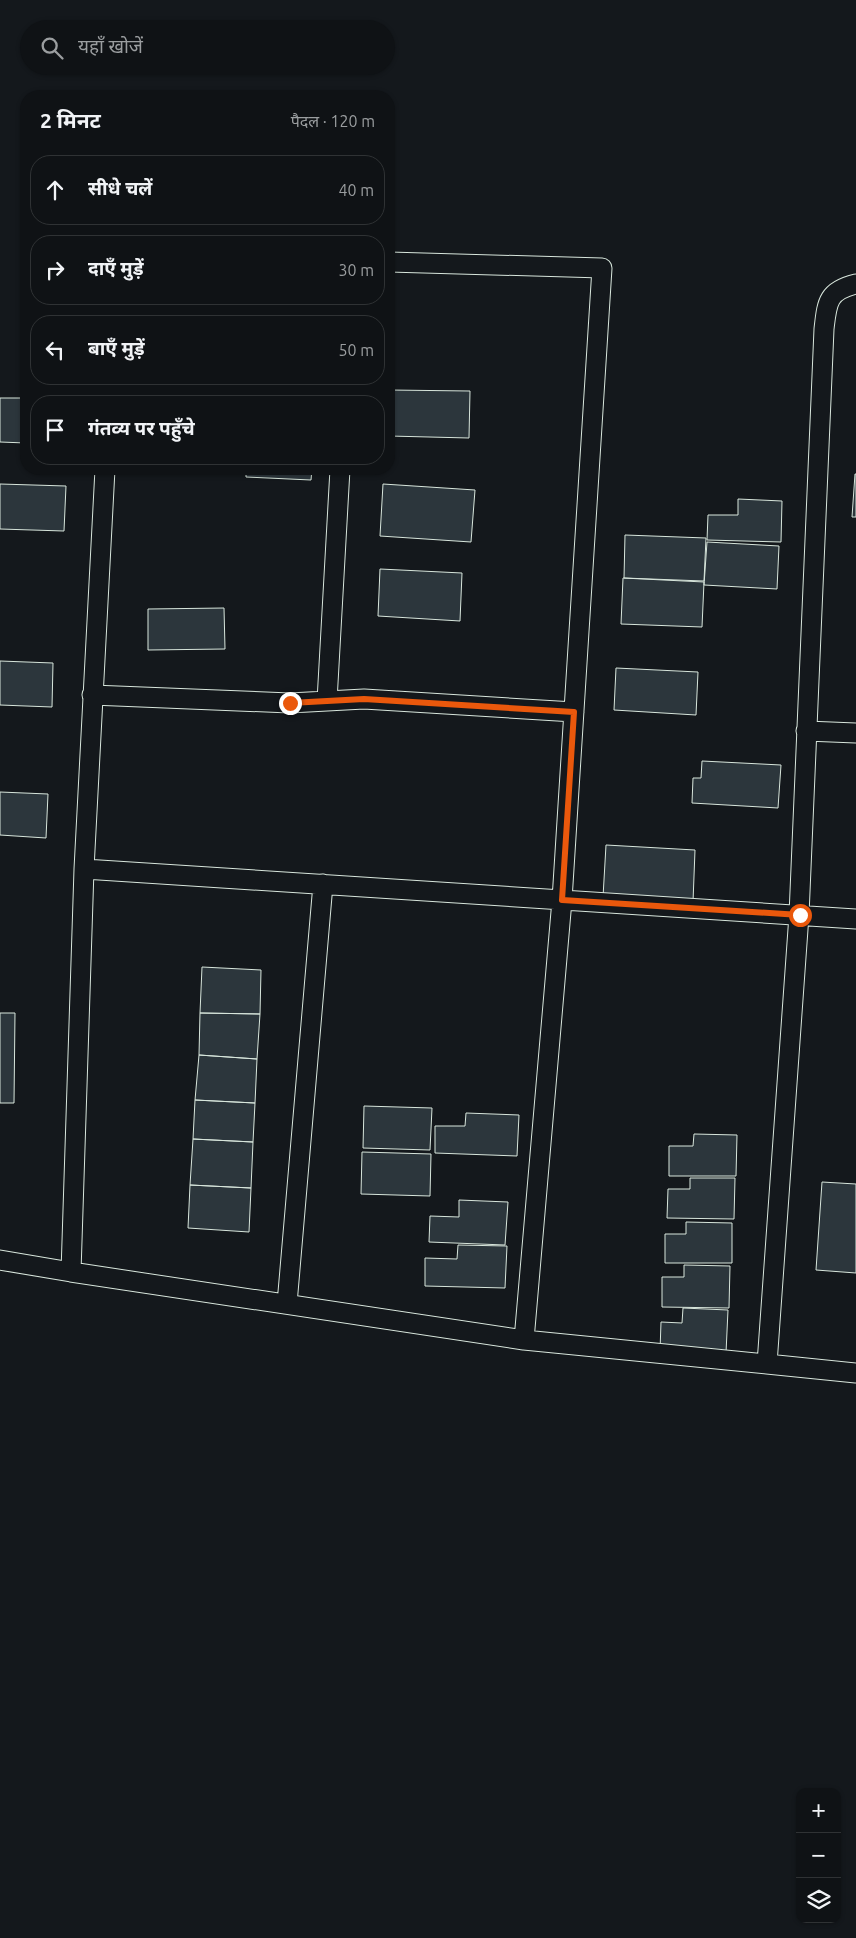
<!DOCTYPE html>
<html lang="hi">
<head>
<meta charset="utf-8">
<style>
	:root { --surface:#0f1215; --page:#181b1e; --text:#f1f3f6; --muted:#9b9ea0; --line:#2f3234 }
	body { margin:0; font-family:Ubuntu,"Noto Sans Devanagari",sans-serif; background:var(--page); color:var(--text) }
	.controls { position:absolute; right:15px; bottom:15px; display:grid; overflow:hidden; border-radius:10px; box-shadow:0 1px 4px #0004 }
	.controls button { width:45px; height:45px; display:grid; place-items:center; padding:0; border:0; border-bottom:1px solid var(--line); background:var(--surface); color:var(--text); font:25px sans-serif }
	.stop { position:absolute; width:15px; height:15px; margin:-11px; border:4px solid #ea580c; border-radius:50%; background:#fff }
	.stop.end { background:#ea580c; border-color:#fff; box-shadow:0 1px 5px #0008 }
	.list { margin:0; padding:0; list-style:none }
	h2 { display:flex; justify-content:space-between; align-items:center; height:65px; margin:0; padding:0 20px; font-size:21px }
	h2 small { font-size:16px; font-weight:400; color:var(--muted) }
	.list li { display:grid; grid-template-columns:32px 1fr auto; gap:15px; align-items:center; box-sizing:border-box; height:70px; margin:0 10px 10px; padding:0 10px; border:1px solid var(--line); border-radius:20px }
	.list b { display:block; font-size:19px; white-space:nowrap }
	.list em { font-size:16px; font-style:normal; color:var(--muted) }
	.icon { flex:none; width:28px; height:28px; fill:none; stroke:currentColor; stroke-width:2; stroke-linecap:round; stroke-linejoin:round }
	.map { position:relative; flex:none; width:856px; height:1938px; overflow:hidden }
	.search { position:absolute; background:var(--surface); box-shadow:0 1px 4px #0004; left:20px; top:20px; width:375px; height:55px; display:flex; align-items:center; gap:12px; box-sizing:border-box; padding:0 18px; border-radius:28px; color:var(--muted); font-size:19px }
	.panel { position:absolute; background:var(--surface); box-shadow:0 1px 4px #0004; left:20px; top:90px; width:375px; height:385px; border-radius:20px }
	.map>svg:first-child { display:block }
	.building { fill:#2c363c; stroke:#d8e6dc }
	.lines { fill:none; stroke-linecap:round; stroke-linejoin:round }
	.lane-casing { stroke:#d8e6dc; stroke-width:21 }
	.lane { stroke:#14181c; stroke-width:19 }
	.route { stroke:#ea580c; stroke-width:6 }
</style>
</head>
<body>
<div class="map">
<svg width="856" height="1938" viewBox="0 0 856 1938">
	<rect width="100%" height="100%" fill="#14181c"/>
	<path class="building" d="M389 390 470 391 469 438 389 436Z
		M0 398H26V443L0 442Z
		M246 469H312L311 480 246 477Z
		M855 474H856V517H852Z
		M0 484 66 486 64 531 0 529Z
		M383 484 475 490 471 542 380 536Z
		M738 499 782 501 781 542 707 540 708 515H738Z
		M625 535 706 538 704 581 624 578Z
		M707 542 779 546 777 589 704 585Z
		M380 569 462 573 460 621 378 616Z
		M623 578 704 582 702 627 621 624Z
		M224 608 225 649 148 650V609Z
		M0 661 53 663 52 707 0 705Z
		M616 668 698 672 696 715 614 710Z
		M702 761 781 765 778 808 692 803 693 778H701Z
		M0 792 48 794 46 838 0 835Z
		M606 845 695 850 693 902 603 897Z
		M202 967 261 970 260 1014 200 1013Z
		M0 1013H15L14 1103H0Z
		M200 1013 260 1014 257 1059 199 1055Z
		M199 1055 257 1059 255 1103 195 1100Z
		M195 1100 255 1103 253 1142 193 1139Z
		M364 1106 432 1108 430 1150 363 1148Z
		M466 1113 519 1115 517 1156 435 1153V1126H465Z
		M694 1134 737 1135 736 1176H669V1146H693Z
		M193 1139 253 1142 251 1188 190 1185Z
		M362 1152 431 1154 430 1196 361 1194Z
		M690 1178H735L734 1219 667 1218 668 1189H690Z
		M822 1182 856 1184V1273L816 1270Z
		M190 1185 251 1188 249 1232 188 1228Z
		M459 1200 508 1202 505 1245 429 1242 430 1216 459 1217Z
		M686 1222 732 1223V1263H665V1234H686Z
		M458 1245 507 1246 505 1288 425 1286V1258L457 1259Z
		M684 1265 730 1266 729 1308 662 1307V1277H684Z
		M683 1308 728 1310 726 1353 660 1351 661 1322 682 1323Z"/>
	<g class="lines">
		<defs>
			<path id="lane" d="M389 262 602 268 562 900 524 1340
				M856 284C827 291 827 303 824 329L799 915 767 1364 856 1373
				M92 695 290 703 364 699 574 712
				M327 701 340 469
				M806 731 856 733
				M84 869 105 469
				M0 1260 71 1272 84 869 856 919
				M71 1272 524 1340 767 1364
				M287 1304 323 884"/>
		</defs>
		<use href="#lane" class="lane-casing"/>
		<use href="#lane" class="lane"/>
	</g>
	<g class="lines">
		<path class="route" d="M290 703 364 699 574 712 562 900 800 915"/>
	</g>
</svg>
<div class="controls">
<button>+</button>
<button>−</button>
<button><svg class="icon" aria-label="layers" viewBox="0 0 24 24"><path d="M12 4l9 5-9 5-9-5zM3 14l9 5 9-5"/></svg></button>
</div>
<div class="stop" style="left:800px;top:915px"></div>
<div class="stop end" style="left:290px;top:703px"></div>
<div class="search"><svg class="icon" aria-label="search" viewBox="0 0 24 24"><circle cx="10" cy="10" r="6"/><path d="M15 15l6 6"/></svg>यहाँ खोजें</div>
<section class="panel">
<h2>2 मिनट<small>पैदल · 120 m</small></h2>
<ul class="list">
<li><svg class="icon" aria-label="ahead" viewBox="0 0 24 24"><path d="M12 20V5M6 11l6-6 6 6"/></svg><div><b>सीधे चलें</b></div><em>40 m</em></li>
<li><svg class="icon" aria-label="right" viewBox="0 0 24 24"><path d="M7 20v-9h11M14 6l5 5-5 5"/></svg><div><b>दाएँ मुड़ें</b></div><em>30 m</em></li>
<li><svg class="icon" aria-label="left" viewBox="0 0 24 24"><path d="M17 20v-9H6M10 6l-5 5 5 5"/></svg><div><b>बाएँ मुड़ें</b></div><em>50 m</em></li>
<li><svg class="icon" aria-label="arrive" viewBox="0 0 24 24"><path d="M6 21V4h12l-3 4 3 4H6"/></svg><div><b>गंतव्य पर पहुँचे</b></div></li>
</ul>
</section>
</div>
</body>
</html>
